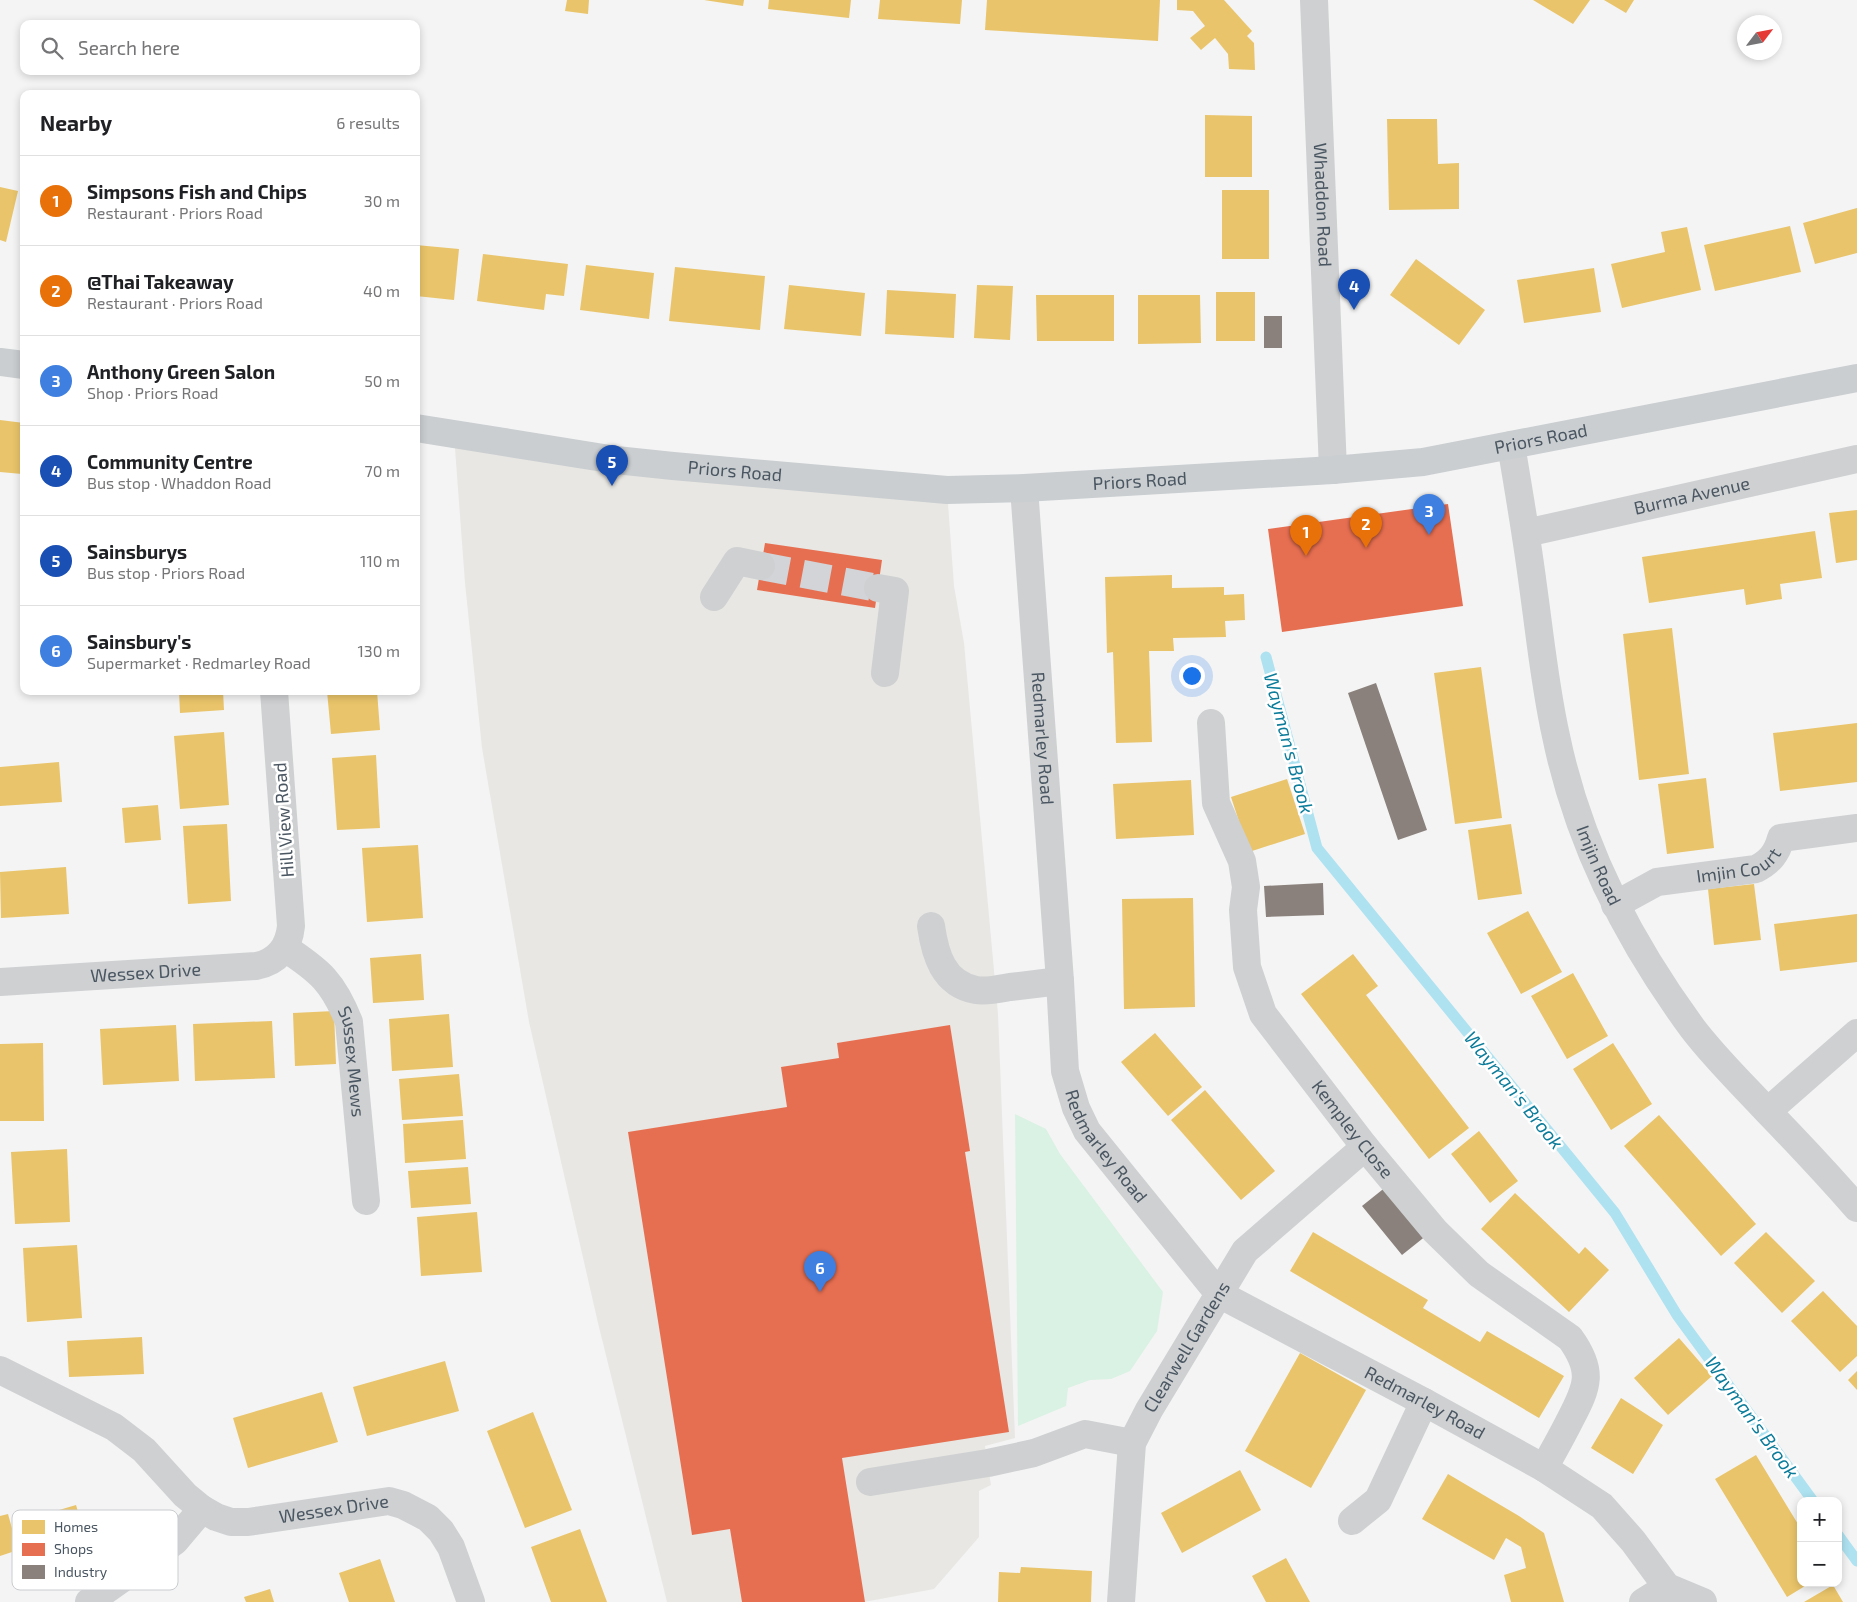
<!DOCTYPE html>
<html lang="en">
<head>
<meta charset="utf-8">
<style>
	:root { --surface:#fff; --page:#f6f6f6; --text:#202124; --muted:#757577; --line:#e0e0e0; --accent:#868d94 }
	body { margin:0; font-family:"Exo 2",sans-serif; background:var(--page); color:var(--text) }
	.controls { position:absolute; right:15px; bottom:15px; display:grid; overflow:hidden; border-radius:10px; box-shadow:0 2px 8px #0003 }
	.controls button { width:45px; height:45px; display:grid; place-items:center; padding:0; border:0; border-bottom:1px solid var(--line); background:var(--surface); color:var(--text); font:25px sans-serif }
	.compass { position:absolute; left:1737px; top:15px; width:45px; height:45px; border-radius:50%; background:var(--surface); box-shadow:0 2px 8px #0003; rotate:58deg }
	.you { position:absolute; left:1191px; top:675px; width:18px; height:18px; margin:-12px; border:4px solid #fff; border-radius:50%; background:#1a73e8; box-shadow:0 0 0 8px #1a73e833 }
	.badge { display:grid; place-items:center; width:32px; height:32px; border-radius:50%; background:var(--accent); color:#fff; font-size:16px; font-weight:700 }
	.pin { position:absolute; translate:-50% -41px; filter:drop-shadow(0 1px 2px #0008) }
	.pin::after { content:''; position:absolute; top:26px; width:18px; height:15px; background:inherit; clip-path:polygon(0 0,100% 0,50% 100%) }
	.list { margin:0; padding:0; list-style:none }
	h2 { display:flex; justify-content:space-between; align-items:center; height:65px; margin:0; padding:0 20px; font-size:21px }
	h2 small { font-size:16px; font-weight:400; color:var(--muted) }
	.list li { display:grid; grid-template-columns:32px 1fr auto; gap:15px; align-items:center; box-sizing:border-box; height:90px; padding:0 20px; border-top:1px solid var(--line) }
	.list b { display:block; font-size:19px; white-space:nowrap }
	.list p { margin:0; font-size:16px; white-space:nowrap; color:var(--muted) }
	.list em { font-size:16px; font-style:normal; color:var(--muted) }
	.icon { flex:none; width:28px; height:28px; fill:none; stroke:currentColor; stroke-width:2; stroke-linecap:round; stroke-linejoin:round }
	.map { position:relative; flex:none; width:1857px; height:1602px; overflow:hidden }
	.search { position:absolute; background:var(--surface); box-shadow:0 2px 8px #0003; left:20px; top:20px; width:400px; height:55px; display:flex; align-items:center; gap:12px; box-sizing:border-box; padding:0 18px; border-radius:10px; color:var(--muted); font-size:19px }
	.panel { position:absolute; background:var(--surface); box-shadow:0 2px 8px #0003; left:20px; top:90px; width:400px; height:605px; border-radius:10px }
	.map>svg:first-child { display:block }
	.commercial { fill:#e8e7e3 }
	.green { fill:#d9f2e3 }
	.homes { fill:#e9c46a }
	.shops { fill:#e76f51 }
	.industry { fill:#8a817c }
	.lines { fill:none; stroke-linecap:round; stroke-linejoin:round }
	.stream { stroke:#aee2f0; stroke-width:11 }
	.minor-tunnel { stroke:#d2d4d7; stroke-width:28; stroke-dasharray:28 14; stroke-linecap:butt }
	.minor { stroke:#ced0d2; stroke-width:28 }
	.major { stroke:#caced1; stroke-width:28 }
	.labels { text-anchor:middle; stroke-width:5; stroke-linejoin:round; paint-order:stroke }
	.street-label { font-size:18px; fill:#4a5661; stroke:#fff }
	.water-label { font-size:19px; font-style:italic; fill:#0c7c9b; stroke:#fff }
	.key { fill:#fff; stroke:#c9ccd0; stroke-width:1 }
	.key-label { font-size:14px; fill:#4a5661 }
</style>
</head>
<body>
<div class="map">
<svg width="1857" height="1602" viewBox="0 0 1857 1602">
	<rect width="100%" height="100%" fill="#f4f4f4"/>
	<path class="commercial" d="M454 435 947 490 954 586 964 643 998 1014 1015 1438 985 1446 991 1485 979 1491V1537L934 1589 864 1602H667L598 1323 529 1022 482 748 465 583Z"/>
	<path class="green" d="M1015 1114 1046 1129 1060 1154 1163 1292 1157 1331 1130 1371 1111 1379 1090 1380 1068 1388 1066 1406 1018 1426Z"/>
	<path class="homes" d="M567 0H589L588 14 565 11Z
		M704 0H744L743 6Z
		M769 0H851L849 18 768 9Z
		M880 0H962L960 24 878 19Z
		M987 0H1160L1158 41 985 30Z
		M1177 0H1224L1252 31 1247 36 1254 43 1255 70 1229 69 1228 54 1215 38 1201 50 1190 38 1205 26 1193 11 1177 10Z
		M1533 0H1590L1573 24Z
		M1604 0H1634L1626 13Z
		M1205 115 1252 116V177H1205Z
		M1387 119H1437L1438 164 1459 163V209L1389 210Z
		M0 187 18 191 6 242 0 240Z
		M1222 190H1269V259H1222Z
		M1857 208V253L1815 264 1803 223Z
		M1790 226 1801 272 1715 291 1704 245Z
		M1687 227 1701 290 1622 308 1611 264 1665 252 1661 232Z
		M416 245 459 249 454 300 416 296Z
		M483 254 568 264 564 296 546 294 544 310 477 301Z
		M1416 259 1485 310 1459 345 1390 295Z
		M586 265 654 273 649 319 580 310Z
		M675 267 765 276 760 330 669 321Z
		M1594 268 1601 312 1524 323 1517 280Z
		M789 285 865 293 861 336 784 329Z
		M977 285 1013 286 1010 340 974 338Z
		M887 290 956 294 954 338 885 334Z
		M1216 292H1255V341H1216Z
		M1036 295H1114V341H1037Z
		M1138 295H1200L1201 343 1138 344Z
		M0 420 24 423 22 474 0 472Z
		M1857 510V560L1836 563 1829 513Z
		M1815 531 1822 578 1780 584 1782 599 1746 605 1744 589 1649 603 1642 557Z
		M1172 575V588L1224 587V595L1244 594 1245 620 1225 621 1226 637 1173 638 1174 651H1149L1152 742 1116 743 1113 652 1107 653 1105 577Z
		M1672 628 1689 774 1639 780 1623 634Z
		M1481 667 1502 818 1455 824 1434 673Z
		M179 691H223L224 710 180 713Z
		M327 691H377L380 730 331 734Z
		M1857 723V782L1780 791 1773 733Z
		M224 732 229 805 180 809 174 736Z
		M376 755 380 828 337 830 332 758Z
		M59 762 62 802 0 806V767Z
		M1706 778 1714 848 1667 854 1658 784Z
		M1287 779 1305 834 1249 852 1231 797Z
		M1191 780 1194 835 1116 839 1113 784Z
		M158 805 161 840 125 843 122 808Z
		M227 824 231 901 188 904 183 826Z
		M1511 824 1522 894 1478 900 1468 830Z
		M418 845 423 918 367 922 362 848Z
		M66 867 69 914 1 918 0 872Z
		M1754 884 1761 940 1714 945 1708 889Z
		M1193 898 1195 1007 1124 1009 1122 899Z
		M1528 911 1562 972 1521 994 1487 933Z
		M1857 914V962L1780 971 1774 924Z
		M421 954 424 1000 373 1003 370 958Z
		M1353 954 1378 986 1366 995 1469 1128 1429 1159 1301 994Z
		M1573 973 1608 1036 1567 1059 1531 996Z
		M334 1011 336 1064 295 1066 293 1013Z
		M449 1014 453 1067 392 1071 389 1019Z
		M272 1021 275 1078 195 1081 193 1024Z
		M176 1025 179 1081 103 1085 100 1029Z
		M1155 1033 1202 1087 1168 1116 1121 1062Z
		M43 1043 44 1121H0V1044Z
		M1613 1043 1652 1104 1611 1130 1573 1069Z
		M459 1074 463 1116 402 1120 399 1079Z
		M1205 1090 1275 1171 1241 1200 1171 1120Z
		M1659 1115 1756 1224 1721 1256 1624 1146Z
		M463 1120 466 1159 405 1163 403 1124Z
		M1479 1131 1518 1181 1490 1203 1451 1154Z
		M67 1149 70 1222 15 1224 11 1152Z
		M468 1167 471 1204 411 1208 408 1171Z
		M1515 1193 1579 1254 1585 1247 1609 1270 1569 1312 1481 1229Z
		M477 1212 482 1272 421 1276 417 1217Z
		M1313 1232 1428 1300 1423 1308 1480 1342 1487 1331 1564 1376 1539 1418 1290 1271Z
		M1766 1232 1815 1281 1782 1313 1734 1263Z
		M77 1245 82 1318 27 1322 23 1248Z
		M1823 1291 1857 1326V1356L1840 1372 1791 1321Z
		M142 1337 144 1374 69 1377 67 1341Z
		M1679 1338 1712 1376 1668 1415 1634 1378Z
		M1300 1353 1366 1390 1311 1488 1245 1451Z
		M445 1361 459 1411 367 1436 353 1387Z
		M1857 1371V1390L1848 1380Z
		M322 1392 338 1442 248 1468 233 1418Z
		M1621 1398 1663 1425 1633 1474 1591 1448Z
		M533 1412 572 1510 525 1528 487 1431Z
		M1756 1455 1801 1529V1583H1810L1787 1597 1715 1479Z
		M1240 1470 1261 1510 1182 1553 1161 1513Z
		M1448 1474 1519 1516 1544 1533 1564 1602H1511L1504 1575 1526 1568 1521 1547 1506 1538 1494 1560 1422 1519Z
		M76 1505 88 1545 43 1558 32 1518Z
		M8 1514 18 1550 0 1556V1516Z
		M580 1529 607 1602H551L531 1547Z
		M1286 1558 1310 1602H1266L1252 1576Z
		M380 1559 395 1602H349L339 1573Z
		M1021 1567 1092 1571 1091 1602H998L999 1572 1020 1573Z
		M1833 1585 1843 1602H1804Z
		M270 1589 274 1602H246L244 1597Z"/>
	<path class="shops" d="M1448 504 1463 606 1282 632 1268 529Z
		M765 543 882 560 875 608 757 590Z
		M950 1025 970 1151 965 1152 1009 1432 842 1458 865 1602H742L730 1529 692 1535 628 1132 787 1107 781 1067 839 1058 837 1043Z"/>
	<path class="industry" d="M1264 316H1282V348H1264Z
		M1376 683 1427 830 1398 840 1348 693Z
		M1323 883 1324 915 1266 917 1264 886Z
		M1387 1186 1427 1235 1402 1255 1362 1206Z"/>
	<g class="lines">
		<path class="stream" d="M1266 657 1317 848 1615 1213 1677 1315 1813 1501
			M1838 1535 1857 1561"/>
		<path class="minor-tunnel" d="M761 566 878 588"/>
		<g class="minor">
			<path id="s1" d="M1314 0 1333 470"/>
			<path id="s2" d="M1511 445C1519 492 1527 539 1533 586 1540 636 1545 687 1556 736 1578 843 1629 942 1693 1029 1716 1059 1743 1085 1769 1113 1799 1144 1828 1175 1857 1208"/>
			<path id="s3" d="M1024 488 1060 981 1065 1071 1076 1108 1087 1131 1219 1294 1424 1402 1544 1468 1602 1506 1633 1541 1667 1587 1703 1602"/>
			<path id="s4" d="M1526 533 1857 459"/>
			<path d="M878 588 895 591 885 673"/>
			<path d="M714 597 737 561 761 566"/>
			<path id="s5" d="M1211 723 1216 803 1242 861 1246 887 1243 910 1247 967 1263 1014 1365 1147 1435 1231 1479 1274 1570 1338C1594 1371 1588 1386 1570 1420 1562 1436 1553 1452 1544 1468"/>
			<path id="s6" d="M1615 905 1657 882 1756 869C1770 862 1777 853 1781 838L1857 828"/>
			<path d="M931 926C935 954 943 984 976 990 986 992 999 989 1010 987 1027 985 1044 983 1060 981"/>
			<path id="s7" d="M285 948C320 971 333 982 349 1022L366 1201"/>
			<path id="s8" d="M0 982 256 966C278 962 289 947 291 926L274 691"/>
			<path d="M1768 1111 1857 1033"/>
			<path id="s9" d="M0 1370 114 1427 144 1450 185 1495 202 1509 216 1517 231 1522H248L389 1501 403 1505 428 1518 441 1531 451 1547 471 1602"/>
			<path d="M870 1482 988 1463 1034 1453 1085 1434 1132 1443"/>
			<path d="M1352 1521 1378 1500 1424 1402"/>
			<path d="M89 1602 175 1541 202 1509"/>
			<path id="s10" d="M1121 1602 1132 1443 1149 1410 1245 1251 1365 1147"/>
			<path d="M1643 1602 1667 1587"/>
		</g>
		<g class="major">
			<path d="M0 362 24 365"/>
			<path id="s11" d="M416 428 616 460 673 466 947 490 1024 488 1333 470 1423 462 1857 378"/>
		</g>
	</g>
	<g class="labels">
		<g class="street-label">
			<text dy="6" stroke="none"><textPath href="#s1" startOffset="205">Whaddon Road</textPath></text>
			<text dy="6" stroke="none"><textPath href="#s11" startOffset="1132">Priors Road</textPath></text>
			<text dy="6" stroke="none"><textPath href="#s11" startOffset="322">Priors Road</textPath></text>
			<text dy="6" stroke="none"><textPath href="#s11" startOffset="728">Priors Road</textPath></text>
			<text dy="6" stroke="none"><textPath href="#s4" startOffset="170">Burma Avenue</textPath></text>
			<text dy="6" stroke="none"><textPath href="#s3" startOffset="251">Redmarley Road</textPath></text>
			<text transform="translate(284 820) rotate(-94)" y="6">Hill View Road</text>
			<text dy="6" stroke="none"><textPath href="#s6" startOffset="132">Imjin Court</textPath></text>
			<text dy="6" stroke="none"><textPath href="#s2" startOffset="431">Imjin Road</textPath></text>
			<text dy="6" stroke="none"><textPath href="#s8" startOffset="146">Wessex Drive</textPath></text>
			<text dy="6" stroke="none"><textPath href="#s7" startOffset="140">Sussex Mews</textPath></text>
			<text dy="6" stroke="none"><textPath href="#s5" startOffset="446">Kempley Close</textPath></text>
			<text dy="6" stroke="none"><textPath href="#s3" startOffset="671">Redmarley Road</textPath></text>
			<text dy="6" stroke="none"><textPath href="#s10" startOffset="270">Clearwell Gardens</textPath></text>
			<text dy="6" stroke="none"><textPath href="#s3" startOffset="1091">Redmarley Road</textPath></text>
			<text dy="6" stroke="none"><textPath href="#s9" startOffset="384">Wessex Drive</textPath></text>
		</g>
		<g class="water-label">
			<text transform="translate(1289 743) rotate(75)" y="7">Wayman's Brook</text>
			<text transform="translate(1514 1090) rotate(51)" y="7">Wayman's Brook</text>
			<text transform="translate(1752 1417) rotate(54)" y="7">Wayman's Brook</text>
		</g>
	</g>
	<rect x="12" y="1510" width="166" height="80" rx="8" class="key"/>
	<rect x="22" y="1520" width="23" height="14" fill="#e9c46a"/>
	<rect x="22" y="1543" width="23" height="13" fill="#e76f51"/>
	<rect x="22" y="1565" width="23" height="14" fill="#8a817c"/>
	<g class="key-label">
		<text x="54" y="1532">Homes</text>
		<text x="54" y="1554">Shops</text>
		<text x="54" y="1577">Industry</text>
	</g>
</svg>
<div class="controls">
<button>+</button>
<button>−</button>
</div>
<svg class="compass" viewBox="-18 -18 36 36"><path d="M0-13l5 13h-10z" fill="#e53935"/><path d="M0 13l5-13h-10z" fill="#757577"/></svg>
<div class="you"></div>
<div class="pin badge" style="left:1306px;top:556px;background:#e8710a">1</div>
<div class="pin badge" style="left:1366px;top:548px;background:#e8710a">2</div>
<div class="pin badge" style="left:1429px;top:535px;background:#3f7fe0">3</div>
<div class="pin badge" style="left:1354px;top:310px;background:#1a4fb4">4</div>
<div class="pin badge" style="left:612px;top:486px;background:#1a4fb4">5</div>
<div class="pin badge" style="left:820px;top:1292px;background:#3f7fe0">6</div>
<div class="search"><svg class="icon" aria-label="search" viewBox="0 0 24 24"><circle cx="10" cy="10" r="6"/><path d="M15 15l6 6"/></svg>Search here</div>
<section class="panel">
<h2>Nearby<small>6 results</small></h2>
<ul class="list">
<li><span class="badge" style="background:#e8710a">1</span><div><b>Simpsons Fish and Chips</b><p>Restaurant · Priors Road</p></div><em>30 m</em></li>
<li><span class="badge" style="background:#e8710a">2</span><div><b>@Thai Takeaway</b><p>Restaurant · Priors Road</p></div><em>40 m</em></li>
<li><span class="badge" style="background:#3f7fe0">3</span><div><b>Anthony Green Salon</b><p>Shop · Priors Road</p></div><em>50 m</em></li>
<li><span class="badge" style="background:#1a4fb4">4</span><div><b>Community Centre</b><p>Bus stop · Whaddon Road</p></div><em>70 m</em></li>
<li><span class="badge" style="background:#1a4fb4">5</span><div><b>Sainsburys</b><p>Bus stop · Priors Road</p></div><em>110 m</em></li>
<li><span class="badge" style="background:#3f7fe0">6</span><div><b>Sainsbury's</b><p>Supermarket · Redmarley Road</p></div><em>130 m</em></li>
</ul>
</section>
</div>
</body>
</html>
